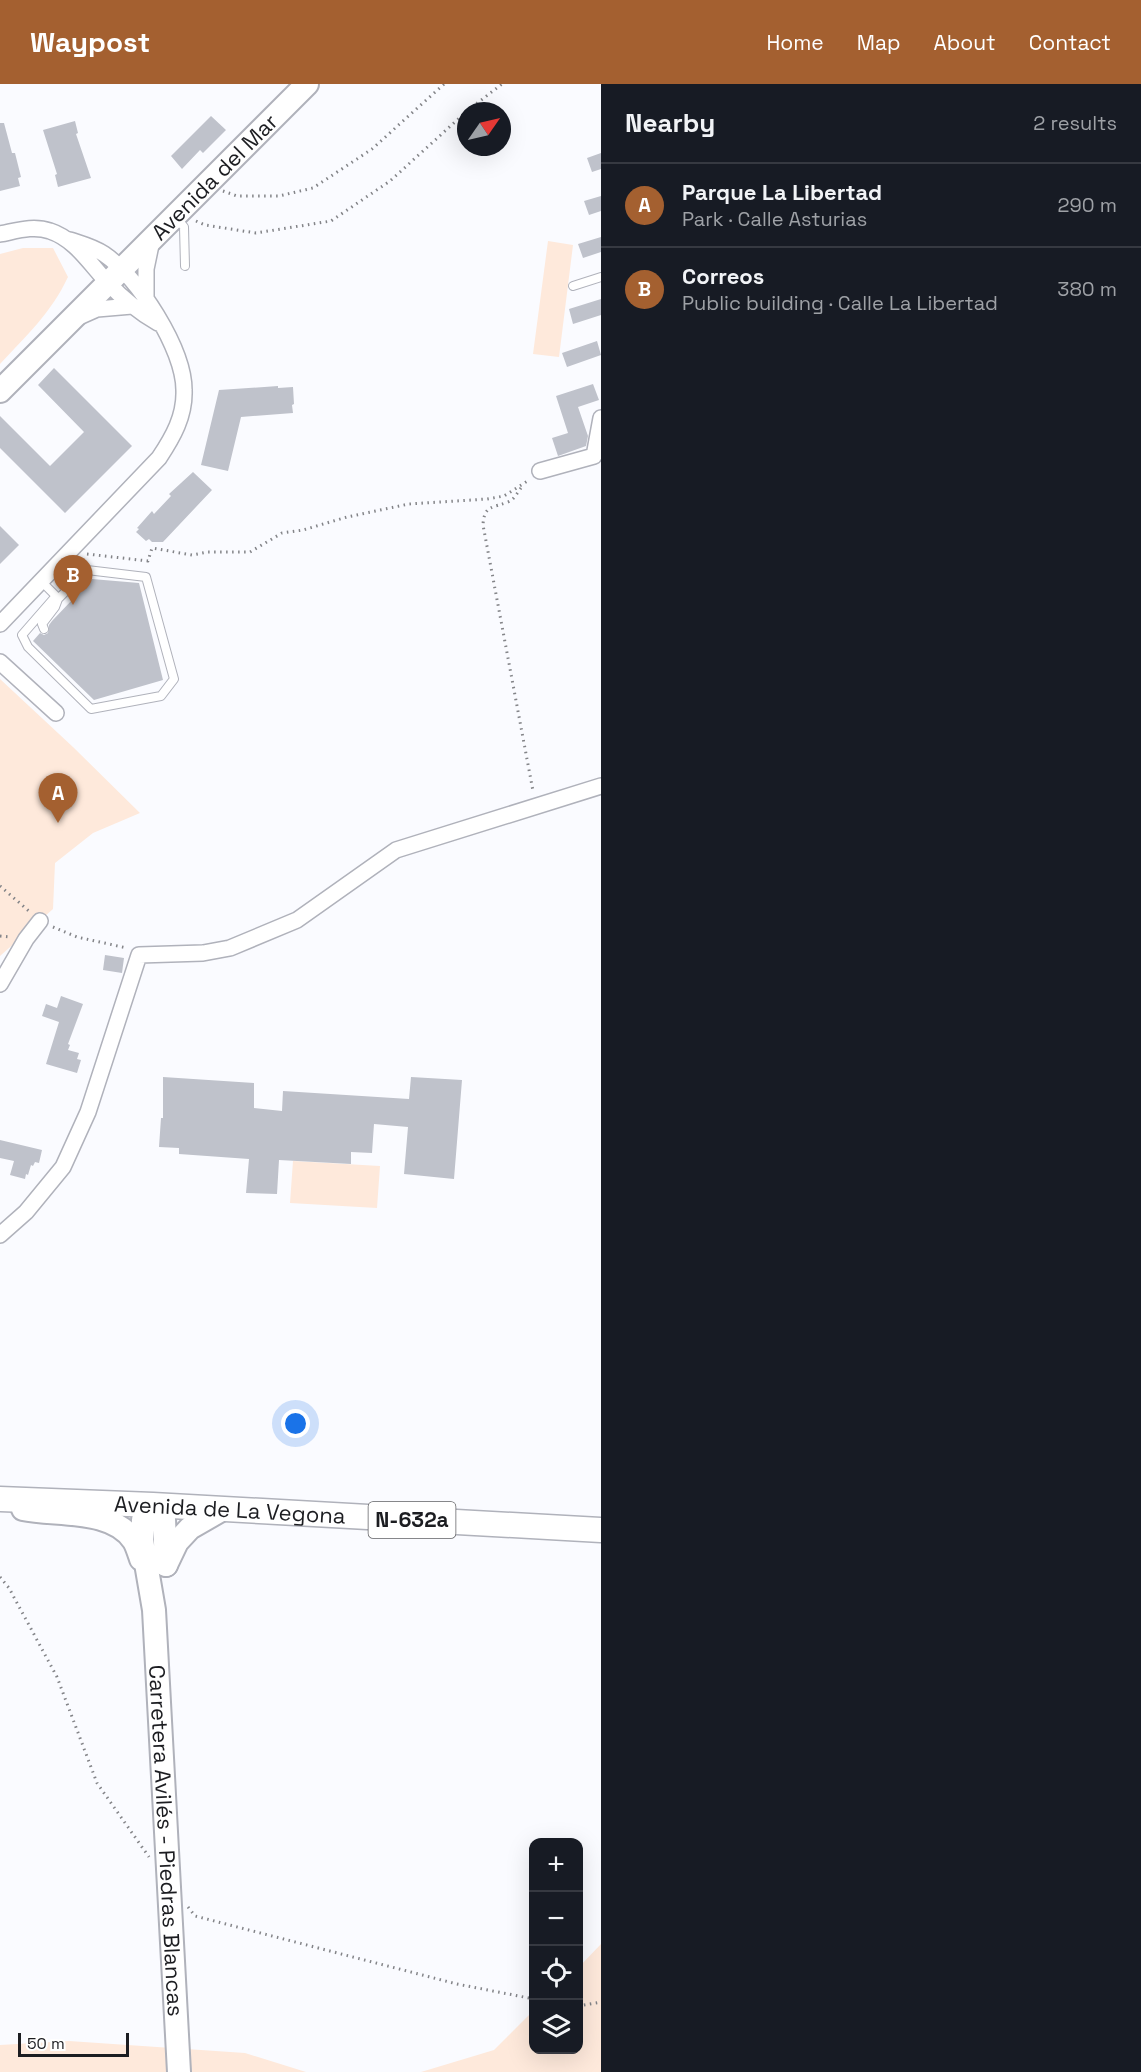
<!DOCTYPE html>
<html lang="en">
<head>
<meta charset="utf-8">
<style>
	:root { --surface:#171b24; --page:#20242c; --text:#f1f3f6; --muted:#9ea1a6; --line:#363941; --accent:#a46030 }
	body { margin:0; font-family:"Space Grotesk",sans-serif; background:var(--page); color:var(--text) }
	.controls { position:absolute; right:18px; bottom:18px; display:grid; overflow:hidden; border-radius:12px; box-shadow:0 6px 24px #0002 }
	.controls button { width:54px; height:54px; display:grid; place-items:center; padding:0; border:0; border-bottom:2px solid var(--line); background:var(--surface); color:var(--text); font:30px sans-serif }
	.compass { position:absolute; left:457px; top:18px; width:54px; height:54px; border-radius:50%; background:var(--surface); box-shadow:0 6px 24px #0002; rotate:56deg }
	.scale { position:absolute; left:18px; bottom:15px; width:111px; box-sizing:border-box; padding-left:6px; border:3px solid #1c1d21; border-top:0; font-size:16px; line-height:21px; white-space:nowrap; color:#1c1d21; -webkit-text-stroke:4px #fff; paint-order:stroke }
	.you { position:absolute; left:296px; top:1340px; width:21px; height:21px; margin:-15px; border:4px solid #fff; border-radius:50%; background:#1a73e8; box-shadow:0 0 0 9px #1a73e833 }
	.badge { display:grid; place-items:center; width:39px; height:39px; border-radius:50%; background:var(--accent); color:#fff; font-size:20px; font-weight:700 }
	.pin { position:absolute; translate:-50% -50px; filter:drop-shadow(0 2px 3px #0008) }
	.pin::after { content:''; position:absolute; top:32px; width:21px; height:18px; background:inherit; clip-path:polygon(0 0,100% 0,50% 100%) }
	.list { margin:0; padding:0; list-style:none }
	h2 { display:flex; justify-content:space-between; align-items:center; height:78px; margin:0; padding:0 24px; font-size:26px }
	h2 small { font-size:20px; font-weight:400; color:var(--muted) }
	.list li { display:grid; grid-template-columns:39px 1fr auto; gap:18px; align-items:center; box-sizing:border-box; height:84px; padding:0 24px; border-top:2px solid var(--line) }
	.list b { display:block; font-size:22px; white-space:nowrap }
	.list p { margin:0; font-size:20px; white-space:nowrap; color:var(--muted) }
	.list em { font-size:20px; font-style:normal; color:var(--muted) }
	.icon { flex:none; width:33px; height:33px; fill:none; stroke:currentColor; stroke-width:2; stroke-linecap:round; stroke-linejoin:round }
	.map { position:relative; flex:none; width:601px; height:1988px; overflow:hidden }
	header { display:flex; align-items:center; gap:36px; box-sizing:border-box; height:84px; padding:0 30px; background:var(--accent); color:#fff }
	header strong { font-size:28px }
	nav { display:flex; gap:33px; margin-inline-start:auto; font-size:21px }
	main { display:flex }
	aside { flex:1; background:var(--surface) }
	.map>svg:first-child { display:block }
	.green { fill:#fee9db }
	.building { fill:#bfc2cb }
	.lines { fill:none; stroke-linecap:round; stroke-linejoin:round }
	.lane-casing { stroke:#b0b2bb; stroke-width:10 }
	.street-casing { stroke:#b0b2bb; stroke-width:18 }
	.secondary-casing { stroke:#b0b2bb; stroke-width:26 }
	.primary-casing { stroke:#b0b2bb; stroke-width:27 }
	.path { stroke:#838488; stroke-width:3; stroke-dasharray:1.5 4.5; stroke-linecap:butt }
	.lane { stroke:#fff; stroke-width:8 }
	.street { stroke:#fff; stroke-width:15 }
	.secondary { stroke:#fff; stroke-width:22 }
	.primary { stroke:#fff; stroke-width:24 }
	.labels { text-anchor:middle; stroke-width:6; stroke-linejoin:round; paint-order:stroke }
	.shield { fill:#fff; stroke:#606164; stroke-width:1.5 }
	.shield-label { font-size:21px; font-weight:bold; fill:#1c1d21 }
	.street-label { font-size:22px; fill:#1c1d21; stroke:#fff }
</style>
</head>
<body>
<header>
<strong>Waypost</strong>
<nav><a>Home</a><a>Map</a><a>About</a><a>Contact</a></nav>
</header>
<main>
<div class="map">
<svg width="601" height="1988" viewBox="0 0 601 1988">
	<rect width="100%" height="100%" fill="#fafbff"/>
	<path class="green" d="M548 157 573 161 559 273 533 270Z
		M23 164H53L68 193C51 229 27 251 0 280V170Z
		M0 595 73 663 140 729 93 749 55 779 53 825 0 872Z
		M293 1077 380 1082 377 1124 290 1119Z
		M601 1860V1988H421L494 1966 533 1927 534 1966H578L579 1883Z
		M69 1957 245 1969 306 1988H0V1961Z"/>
	<path class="building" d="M211 32 226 46 203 69 200 66 182 85 171 72Z
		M75 37 78 49 76 50 91 94 58 103 55 91 57 90 43 46Z
		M0 39H4L12 69H15L21 93 18 94 20 102 0 107Z
		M601 69V85L592 88 587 74Z
		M601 112V127L589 131 584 117Z
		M601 153V168L583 174 578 160Z
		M601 215V231L573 240 569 225Z
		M597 257 601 271 567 283 562 269Z
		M54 284 132 362 65 429 0 364V332L50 382 84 348 38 301Z
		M593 300 599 316 578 323 588 352 586 362 558 372 552 354 568 349 556 312Z
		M278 302V304L293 303 294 320 292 321 293 329 241 333 228 387 201 381 219 306Z
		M193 388 212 406 163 458H152L149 455 146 457 136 448 139 445 137 444 152 427 154 430 171 412 169 410Z
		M0 442 19 461 0 480Z
		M92 495 139 499 163 596 94 616 33 557 40 549 44 551 48 549 49 541 52 537Z
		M105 871 124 874 122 889 103 886Z
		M61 912 83 920 68 960 70 961 68 966 79 969 77 975 81 976 77 989 46 980 59 938 42 932 46 920 57 924Z
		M163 993 254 999V1024L282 1027 283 1007 409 1015 411 993 462 996 454 1095 404 1090 408 1043 374 1040 372 1069 351 1068V1080L279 1076 277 1110 246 1109 249 1075 179 1070V1064L159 1063 161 1034H163Z
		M0 1056 42 1066 39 1079 35 1078 33 1082 31 1081 28 1091 26 1090 25 1095 10 1091 14 1077 0 1074Z"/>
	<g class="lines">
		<defs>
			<path id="lane" d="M176 133 184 143 185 182
				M573 202 601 193
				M87 486 146 493 174 595 161 612 91 625 28 563 22 551 56 512 58 515Z
				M41 497 56 512
				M44 545 42 540 55 523 58 515"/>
			<path id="street" d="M0 150C16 147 33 141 50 147 75 155 90 180 108 199 123 215 139 228 158 239
				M146 216V185L152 156
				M79 233 97 225 132 222
				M540 387 594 372 601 334
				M0 540 159 374C173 353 185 332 184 306 184 265 138 193 104 170 94 163 82 160 70 156
				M0 578 56 629
				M0 900 26 855 40 837
				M0 1151 26 1128 63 1083 88 1028 139 871 203 869 230 864 297 836 396 766 601 702"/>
			<g id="secondary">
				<path id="s1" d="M0 307 307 0"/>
				<path d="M23 1425C57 1432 113 1424 134 1457 137 1462 139 1469 141 1475"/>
				<path id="s2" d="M166 1481 164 1435 153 1421 143 1436 142 1456 154 1526 179 1988"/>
				<path d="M166 1481 177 1458 190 1444 223 1425"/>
			</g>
			<g id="primary">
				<path id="s3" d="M0 1415 153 1421 601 1446"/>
			</g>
		</defs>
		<use href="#lane" class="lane-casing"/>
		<use href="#street" class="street-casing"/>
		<use href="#secondary" class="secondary-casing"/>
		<use href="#primary" class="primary-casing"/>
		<path class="path" d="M467 27 502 0
			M223 107 237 112H279L313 104 372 65 444 0
			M196 137 205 141 256 149 331 137 390 97 466 28
			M521 404C517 409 514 416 508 418 493 424 484 421 483 441L533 707
			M87 470 148 477 152 464 192 471 208 468H250L282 449 303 446 347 433 409 420 487 415 504 412 529 396
			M0 802 30 828
			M53 843 77 853 127 864
			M0 852 10 853
			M0 1493 9 1504 57 1593 97 1699 149 1773
			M188 1823 195 1832 457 1900 534 1915
			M578 1922 601 1918"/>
		<use href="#lane" class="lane"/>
		<use href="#street" class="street"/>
		<use href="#secondary" class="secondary"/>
		<use href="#primary" class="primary"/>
	</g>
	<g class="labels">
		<rect class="shield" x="368.5" y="1418" width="87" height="36" rx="4.5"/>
		<g class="shield-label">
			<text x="412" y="1443">N-632a</text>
		</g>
		<g class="street-label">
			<text dy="8" stroke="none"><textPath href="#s1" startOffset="303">Avenida del Mar</textPath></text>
			<text dy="8" stroke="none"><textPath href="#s3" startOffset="230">Avenida de La Vegona</textPath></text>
			<text dy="8" stroke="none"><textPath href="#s2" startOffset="404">Carretera Avilés - Piedras Blancas</textPath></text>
		</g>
	</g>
</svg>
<div class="controls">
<button>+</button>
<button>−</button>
<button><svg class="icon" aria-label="locate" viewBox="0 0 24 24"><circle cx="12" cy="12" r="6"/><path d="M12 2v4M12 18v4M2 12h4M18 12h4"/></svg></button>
<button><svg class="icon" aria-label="layers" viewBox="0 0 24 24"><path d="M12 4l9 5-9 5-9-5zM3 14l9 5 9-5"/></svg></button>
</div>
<svg class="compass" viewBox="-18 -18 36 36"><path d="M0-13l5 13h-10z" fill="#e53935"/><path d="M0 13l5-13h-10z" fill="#9ea1a6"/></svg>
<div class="scale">50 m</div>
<div class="you"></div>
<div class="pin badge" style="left:58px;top:739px">A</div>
<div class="pin badge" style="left:73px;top:521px">B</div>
</div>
<aside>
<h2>Nearby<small>2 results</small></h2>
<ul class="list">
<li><span class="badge">A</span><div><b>Parque La Libertad</b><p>Park · Calle Asturias</p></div><em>290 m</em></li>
<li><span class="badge">B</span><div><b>Correos</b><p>Public building · Calle La Libertad</p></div><em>380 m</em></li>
</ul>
</aside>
</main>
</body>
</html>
